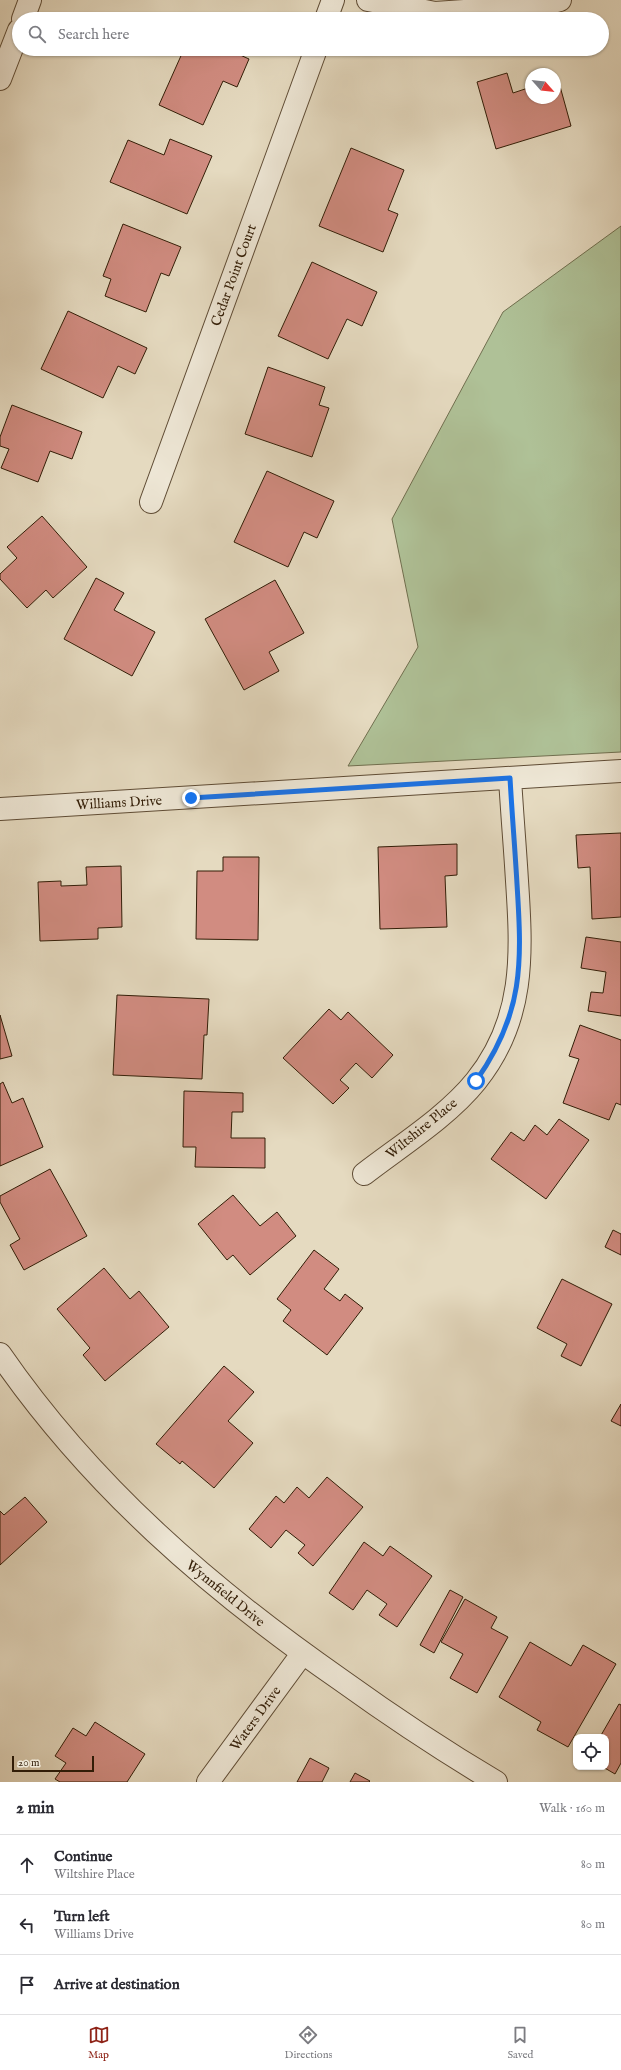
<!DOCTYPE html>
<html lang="en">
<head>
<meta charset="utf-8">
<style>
	:root { --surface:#fff; --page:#f2f2f3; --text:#2b2b33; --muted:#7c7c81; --line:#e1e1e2; --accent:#8f2418 }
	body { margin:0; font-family:"IM FELL English",serif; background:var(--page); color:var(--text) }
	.controls { position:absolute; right:12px; bottom:12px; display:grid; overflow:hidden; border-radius:8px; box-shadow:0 1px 3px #0004 }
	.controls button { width:36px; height:36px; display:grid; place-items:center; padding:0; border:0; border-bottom:1px solid var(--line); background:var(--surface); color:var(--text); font:20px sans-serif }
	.compass { position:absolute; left:525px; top:68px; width:36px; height:36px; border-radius:50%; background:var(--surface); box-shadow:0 1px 3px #0004; rotate:117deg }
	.scale { position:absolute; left:12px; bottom:10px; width:82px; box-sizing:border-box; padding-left:4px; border:2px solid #321d07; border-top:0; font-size:11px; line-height:14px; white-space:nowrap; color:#321d07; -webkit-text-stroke:3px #eee7d6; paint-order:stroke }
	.stop { position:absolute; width:12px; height:12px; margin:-9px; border:3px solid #1a73e8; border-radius:50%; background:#fff }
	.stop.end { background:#1a73e8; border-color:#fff; box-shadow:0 1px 4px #0008 }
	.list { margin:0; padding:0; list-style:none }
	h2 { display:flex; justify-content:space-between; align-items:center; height:52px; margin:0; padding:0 16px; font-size:17px }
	h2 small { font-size:13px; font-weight:400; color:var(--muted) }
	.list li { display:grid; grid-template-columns:26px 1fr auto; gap:12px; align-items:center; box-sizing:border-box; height:60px; padding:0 16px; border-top:1px solid var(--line) }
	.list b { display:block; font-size:15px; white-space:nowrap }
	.list p { margin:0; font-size:13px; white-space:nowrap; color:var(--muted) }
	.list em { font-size:13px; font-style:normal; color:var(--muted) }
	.icon { flex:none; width:22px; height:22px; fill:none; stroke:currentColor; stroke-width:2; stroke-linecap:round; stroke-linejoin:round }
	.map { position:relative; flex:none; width:621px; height:1782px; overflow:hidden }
	.search { position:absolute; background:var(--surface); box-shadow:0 1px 3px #0004; left:12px; right:12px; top:12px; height:44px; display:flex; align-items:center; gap:10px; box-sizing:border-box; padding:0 14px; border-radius:22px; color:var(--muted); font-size:15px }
	.sheet { height:232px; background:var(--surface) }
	nav { display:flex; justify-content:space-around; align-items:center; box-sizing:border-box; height:56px; border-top:1px solid var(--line); background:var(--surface); font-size:11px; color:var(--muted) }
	nav a { display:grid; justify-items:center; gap:2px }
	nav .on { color:var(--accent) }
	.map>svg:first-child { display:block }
	.green { fill:#afc197; stroke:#706f4f }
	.building { fill:#d18c81; stroke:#321d07 }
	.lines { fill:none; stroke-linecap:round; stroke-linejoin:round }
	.minor-casing { stroke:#5f4c35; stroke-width:24 }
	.minor { stroke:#eee7d6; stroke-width:22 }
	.route { stroke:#1a73e8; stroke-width:5 }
	.labels { text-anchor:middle; stroke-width:4; stroke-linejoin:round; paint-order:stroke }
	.street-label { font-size:14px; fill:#321d07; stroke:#eee7d6 }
</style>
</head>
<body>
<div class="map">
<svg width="621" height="1782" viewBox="0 0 621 1782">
	<rect width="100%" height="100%" fill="#e5dac0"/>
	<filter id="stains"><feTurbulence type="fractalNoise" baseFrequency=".005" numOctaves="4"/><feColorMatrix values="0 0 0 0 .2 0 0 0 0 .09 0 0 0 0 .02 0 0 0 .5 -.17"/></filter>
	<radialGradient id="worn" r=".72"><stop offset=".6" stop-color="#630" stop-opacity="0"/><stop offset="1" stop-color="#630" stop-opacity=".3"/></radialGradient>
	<path class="green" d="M621 226V752L348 766 418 647 392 519 503 312Z"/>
	<path class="building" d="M184 49H227L249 59 237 87 223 81 203 125 159 105Z
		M507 73 513 93 531 87V98H555V80L558 79 571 126 496 149 477 82Z
		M170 139 212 156 187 214 110 182 128 140 164 155Z
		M351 148 404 170 388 210 398 214 383 252 319 226Z
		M123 224 181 247 169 276 161 273 146 312 105 296 111 279 103 276Z
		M312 262 377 292 362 326 347 319 328 359 278 336Z
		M68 311 147 348 135 374 118 366 103 398 41 369Z
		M268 367 325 387 319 405 329 408 312 457 245 434Z
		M12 405 82 432 72 459 50 451 38 482 1 468 9 449 0 446V437Z
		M267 471 334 501 317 538 304 532 288 567 234 542Z
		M42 516 87 567 53 598 46 590 27 608 0 579V574L17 558 7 547Z
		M96 578 124 593 114 610 155 632 132 676 64 639Z
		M275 580 304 633 269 652 279 671 244 690 205 619Z
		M621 833V917L592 919 590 867 578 868 576 835Z
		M457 844V875L445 876 447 927 380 929 378 847Z
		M223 857H259L258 940 196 939 197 871H223Z
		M121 866 122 927 98 928V939L40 941 38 882 61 881V886L87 885 86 867Z
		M586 937 621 942V1016L588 1011 591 992 603 993 606 972 581 968Z
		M117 995 209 999 207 1035H204L202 1079 113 1075Z
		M329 1009 341 1020 348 1012 393 1055 372 1078 356 1063 340 1080 349 1088 333 1104 283 1058Z
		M0 1015 12 1056 0 1059Z
		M580 1025 621 1040V1105L616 1103 609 1120 563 1103 579 1059 569 1056Z
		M3 1082 12 1103 23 1098 43 1147 0 1166V1084Z
		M184 1091 243 1093V1112H232L231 1138H265V1168L195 1167 196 1147H183Z
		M559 1119 589 1140 546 1199 491 1159 511 1132 524 1141 535 1125 547 1135Z
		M50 1169 87 1236 24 1270 10 1245 20 1239 0 1202V1196Z
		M233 1195 260 1226 277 1212 296 1236 250 1275 233 1255 227 1260 198 1224Z
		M613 1230 621 1234V1255L605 1247Z
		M314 1250 339 1269 324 1289 340 1301 345 1294 363 1308 327 1355 283 1321 291 1310 277 1299Z
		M104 1268 130 1299 139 1291 169 1327 105 1381 83 1355 90 1348 57 1309Z
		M562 1279 612 1304 581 1366 561 1356 567 1344 537 1328Z
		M224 1366 254 1392 228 1421 253 1443 214 1488 182 1461 180 1464 156 1444Z
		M621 1404V1426L611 1421Z
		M327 1477 363 1507 313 1566 298 1553 305 1545 286 1530 271 1548 249 1529 276 1496 284 1503 297 1487 309 1498Z
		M25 1497 47 1522 0 1565V1511L4 1515Z
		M364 1542 383 1556 390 1546 432 1576 397 1627 379 1615 387 1604 367 1590 353 1610 329 1593Z
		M450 1590 463 1597 434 1653 420 1645Z
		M465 1599 497 1617 491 1628 508 1637 477 1693 450 1678 463 1654 441 1642Z
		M530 1642 571 1666 583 1645 616 1664 568 1747 537 1730 541 1722 499 1697Z
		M619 1704 621 1705V1763L615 1774 603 1767H606V1737H600Z
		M95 1722 145 1754 127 1782H60L55 1779 66 1763 55 1756 73 1728 86 1736Z
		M310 1758 329 1768 322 1782H297Z
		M355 1773 370 1781 369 1782H350Z"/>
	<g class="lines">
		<defs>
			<path id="minor" d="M368 0 435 13 537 6 560 0
				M23 19 30 0
				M326 19 333 0
				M0 79 19 30
				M151 502 316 49
				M0 809 621 771
				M364 1174C400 1146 447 1117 476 1081 525 1020 522 955 517 881 515 847 512 813 510 778
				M0 1354C91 1486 210 1589 341 1680 391 1716 442 1750 496 1782
				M208 1782 302 1654"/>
		</defs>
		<use href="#minor" class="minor-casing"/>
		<use href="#minor" class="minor"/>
	</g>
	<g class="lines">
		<path class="route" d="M191 798 510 778C512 814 515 849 517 884 522 963 524 1013 476 1081"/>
	</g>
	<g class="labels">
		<g class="street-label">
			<text transform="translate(233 275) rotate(-70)" y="5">Cedar Point Court</text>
			<text transform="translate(119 802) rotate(-3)" y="5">Williams Drive</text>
			<text transform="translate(421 1128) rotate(-39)" y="5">Wiltshire Place</text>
			<text transform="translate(226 1593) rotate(39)" y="5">Wynnfield Drive</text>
			<text transform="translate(255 1718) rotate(-54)" y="5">Waters Drive</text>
		</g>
	</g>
	<rect width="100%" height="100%" filter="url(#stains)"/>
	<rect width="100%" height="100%" fill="url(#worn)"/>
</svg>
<div class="controls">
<button><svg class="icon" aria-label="locate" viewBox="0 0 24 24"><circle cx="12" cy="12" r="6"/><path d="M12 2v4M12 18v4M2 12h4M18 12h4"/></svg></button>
</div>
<svg class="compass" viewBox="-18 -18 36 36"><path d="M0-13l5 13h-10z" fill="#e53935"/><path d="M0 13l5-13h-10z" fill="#7c7c81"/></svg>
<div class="scale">20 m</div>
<div class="stop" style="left:476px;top:1081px"></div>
<div class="stop end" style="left:191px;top:798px"></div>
<div class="search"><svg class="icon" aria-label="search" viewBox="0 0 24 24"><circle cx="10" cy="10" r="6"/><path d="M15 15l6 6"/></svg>Search here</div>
</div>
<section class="sheet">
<h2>2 min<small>Walk · 160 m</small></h2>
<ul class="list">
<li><svg class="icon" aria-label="ahead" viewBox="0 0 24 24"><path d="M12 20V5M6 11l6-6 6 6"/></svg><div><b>Continue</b><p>Wiltshire Place</p></div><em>80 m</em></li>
<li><svg class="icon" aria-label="left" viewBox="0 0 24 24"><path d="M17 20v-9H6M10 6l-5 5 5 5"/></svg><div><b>Turn left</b><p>Williams Drive</p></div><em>80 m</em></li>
<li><svg class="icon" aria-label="arrive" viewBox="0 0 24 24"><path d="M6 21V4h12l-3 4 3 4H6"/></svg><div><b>Arrive at destination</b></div></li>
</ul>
</section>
<nav>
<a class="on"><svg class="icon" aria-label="map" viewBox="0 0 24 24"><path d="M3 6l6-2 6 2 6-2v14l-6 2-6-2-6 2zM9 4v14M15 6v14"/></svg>Map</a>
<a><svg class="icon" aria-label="directions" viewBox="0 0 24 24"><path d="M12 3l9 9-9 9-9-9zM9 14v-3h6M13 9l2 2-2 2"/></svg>Directions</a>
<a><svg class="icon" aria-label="saved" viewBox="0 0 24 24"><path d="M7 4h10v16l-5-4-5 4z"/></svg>Saved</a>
</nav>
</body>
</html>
